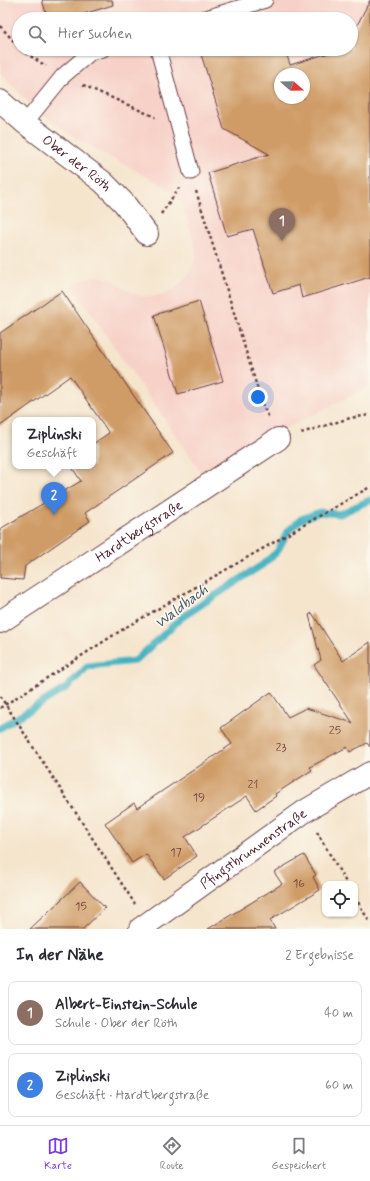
<!DOCTYPE html>
<html lang="de">
<head>
<meta charset="utf-8">
<style>
	:root { --surface:#fff; --page:#f2f2f3; --text:#2b2b33; --muted:#7c7c81; --line:#e1e1e2; --accent:#7c3aed }
	body { margin:0; font-family:Mynerve,sans-serif; background:var(--page); color:var(--text) }
	.controls { position:absolute; right:12px; bottom:12px; display:grid; overflow:hidden; border-radius:8px; box-shadow:0 1px 3px #0004 }
	.controls button { width:36px; height:36px; display:grid; place-items:center; padding:0; border:0; border-bottom:1px solid var(--line); background:var(--surface); color:var(--text); font:20px sans-serif }
	.compass { position:absolute; left:274px; top:68px; width:36px; height:36px; border-radius:50%; background:var(--surface); box-shadow:0 1px 3px #0004; rotate:110deg }
	.you { position:absolute; left:258px; top:397px; width:14px; height:14px; margin:-10px; border:3px solid #fff; border-radius:50%; background:#1a73e8; box-shadow:0 0 0 6px #1a73e833 }
	.badge { display:grid; place-items:center; width:26px; height:26px; border-radius:50%; background:var(--accent); color:#fff; font-size:13px; font-weight:700 }
	.pin { position:absolute; translate:-50% -33px; filter:drop-shadow(0 1px 2px #0008) }
	.pin::after { content:''; position:absolute; top:21px; width:14px; height:12px; background:inherit; clip-path:polygon(0 0,100% 0,50% 100%) }
	.popup { position:absolute; left:12px; top:417px; width:84px; height:52px; box-sizing:border-box; display:grid; place-content:center; border-radius:8px; background:var(--surface); filter:drop-shadow(0 1px 3px #0005); font-size:13px; white-space:nowrap; color:var(--muted) }
	.popup b { font-size:15px; color:var(--text) }
	.popup::after { content:''; position:absolute; left:50%; top:100%; margin-left:-8px; border:8px solid transparent; border-top-color:var(--surface) }
	.list { margin:0; padding:0; list-style:none }
	h2 { display:flex; justify-content:space-between; align-items:center; height:52px; margin:0; padding:0 16px; font-size:17px }
	h2 small { font-size:13px; font-weight:400; color:var(--muted) }
	.list li { display:grid; grid-template-columns:26px 1fr auto; gap:12px; align-items:center; box-sizing:border-box; height:64px; margin:0 8px 8px; padding:0 8px; border:1px solid var(--line); border-radius:8px }
	.list b { display:block; font-size:15px; white-space:nowrap }
	.list p { margin:0; font-size:13px; white-space:nowrap; color:var(--muted) }
	.list em { font-size:13px; font-style:normal; color:var(--muted) }
	.icon { flex:none; width:22px; height:22px; fill:none; stroke:currentColor; stroke-width:2; stroke-linecap:round; stroke-linejoin:round }
	.map { position:relative; flex:none; width:370px; height:929px; overflow:hidden }
	.search { position:absolute; background:var(--surface); box-shadow:0 1px 3px #0004; left:12px; right:12px; top:12px; height:44px; display:flex; align-items:center; gap:10px; box-sizing:border-box; padding:0 14px; border-radius:22px; color:var(--muted); font-size:15px }
	.sheet { height:196px; background:var(--surface) }
	nav { display:flex; justify-content:space-around; align-items:center; box-sizing:border-box; height:56px; border-top:1px solid var(--line); background:var(--surface); font-size:11px; color:var(--muted) }
	nav a { display:grid; justify-items:center; gap:2px }
	nav .on { color:var(--accent) }
	.map>svg:first-child { display:block }
	.built { fill:#f7d1c8; fill-rule:evenodd }
	.lines { fill:none; stroke-linecap:round; stroke-linejoin:round }
	.stream { stroke:#45b2c2; stroke-width:7 }
	.building { fill:#cf9b66; fill-rule:evenodd }
	.service-casing { stroke:#643d43; stroke-width:17 }
	.minor-casing { stroke:#643d43; stroke-width:24 }
	.path { stroke:#643d43; stroke-width:2.5; stroke-dasharray:3 3; stroke-linecap:butt }
	.service { stroke:#fff; stroke-width:15 }
	.minor { stroke:#fff; stroke-width:22 }
	.labels { text-anchor:middle; stroke-width:3.5; stroke-linejoin:round; paint-order:stroke }
	.number-label { font-size:12px; fill:#6b3e3a }
	.street-label { font-size:14px; fill:#4a1f2b; stroke:#fbf7ec }
	.water-label { font-size:15px; font-style:italic; fill:#485a67; stroke:#fbf7ec }
</style>
</head>
<body>
<div class="map">
<svg width="370" height="929" viewBox="0 0 370 929">
	<rect width="100%" height="100%" fill="#fbf7ec"/>
	<filter id="ink" filterUnits="userSpaceOnUse"><feTurbulence type="fractalNoise" baseFrequency=".025" numOctaves="2"/><feDisplacementMap in="SourceGraphic" scale="8" xChannelSelector="R" yChannelSelector="G"/><feConvolveMatrix kernelMatrix="1 2 1 2 8 2 1 2 1" color-interpolation-filters="sRGB"/></filter>
	<filter id="wash" filterUnits="userSpaceOnUse"><feTurbulence type="fractalNoise" baseFrequency=".012" numOctaves="4" result="noise"/><feDisplacementMap in="SourceGraphic" scale="16" xChannelSelector="R" yChannelSelector="G"/><feGaussianBlur stdDeviation="0.9" result="paint"/><feColorMatrix in="noise" values="0 0 0 0 0 0 0 0 0 0 0 0 0 0 0 0 0 1.4 0 .05"/><feComposite in="paint" operator="in"/></filter>
	<g filter="url(#wash)">
		<rect width="100%" height="100%" fill="#f5e5cd"/>
		<path class="built" d="M0 0H370V386L275 434 205 478 72 286 86 279 98 276 110 279 117 282 124 289 141 296 152 297 160 295 174 289 186 278 190 272 195 260 196 252 195 245 184 208 178 198 164 186 80 141 35 109 14 88 0 72ZM19 19H351V49H19ZM280 74H304V98H280Z"/>
		<g class="lines">
			<path class="stream" d="M0 728 66 688 88 666 135 661 181 618 262 565 277 552 288 531 301 519 320 512 340 514 370 500"/>
		</g>
		<g id="blocks">
			<path class="building" d="M42 0H112L113 5 67 19H48Z
				M370 0V277L302 298 299 285 273 293 253 229 227 236 208 173 269 154 224 129 201 54 219 49H285L290 65 342 49H351V37ZM280 74H304V98H280Z
				M62 291 173 453 85 513 90 521 25 566 23 580 0 578V529L81 481 71 466H93V444L109 433 70 376 0 426V333Z
				M199 301 223 381 178 394 154 315Z
				M312 613 343 661 370 642V747L367 743 350 752 347 747 310 767 312 770 275 794 276 796 256 810 247 796 185 837 197 856 164 879 146 854 132 863 105 823 134 803 137 808 232 744 221 728 271 692 288 717 306 708 353 723 314 665 321 660 309 615Z
				M304 855 316 875 313 877 320 890 270 920 275 929H208L282 884 274 872Z
				M80 882 105 908 83 929H30Z"/>
		</g>
	</g>
	<g filter="url(#ink)">
		<use href="#blocks" fill-opacity="0" stroke="#643d43" stroke-width="1"/>
		<g class="lines">
			<defs>
				<path id="service" d="M203 19 265 0
					M158 49 191 172
					M25 123 63 76 91 52 103 49"/>
				<g id="minor">
					<path id="s1" d="M0 101 25 123 103 182 124 203 147 234"/>
					<path id="s2" d="M0 622 278 439"/>
					<path id="s3" d="M140 929 305 811 370 773"/>
				</g>
			</defs>
			<use href="#service" class="service-casing"/>
			<use href="#minor" class="minor-casing"/>
			<path class="path" d="M0 26 19 47
				M21 49 24 52 46 66
				M83 85 155 117
				M196 191 263 406 269 418
				M161 214 179 188
				M301 433 350 418 370 415
				M0 696 135 904
				M0 708 128 626 370 487
				M317 832 347 884
				M355 897 370 923"/>
			<use href="#service" class="service"/>
			<use href="#minor" class="minor"/>
		</g>
	</g>
	<g class="labels">
		<g class="number-label">
			<text x="335" y="734">25</text>
			<text x="281" y="751">23</text>
			<text x="253" y="788">21</text>
			<text x="199" y="801">19</text>
			<text x="176" y="856">17</text>
			<text x="299" y="887">16</text>
			<text x="81" y="910">15</text>
		</g>
		<g class="street-label">
			<text dy="5" stroke="none"><textPath href="#s1" startOffset="99">Ober der Röth</textPath></text>
			<text dy="5" stroke="none"><textPath href="#s2" startOffset="166">Hardtbergstraße</textPath></text>
			<text dy="5" stroke="none"><textPath href="#s3" startOffset="139">Pfingstbrunnenstraße</textPath></text>
		</g>
		<g class="water-label">
			<text transform="translate(181 606) rotate(-37)" y="5">Waldbach</text>
		</g>
	</g>
</svg>
<div class="controls">
<button><svg class="icon" aria-label="locate" viewBox="0 0 24 24"><circle cx="12" cy="12" r="6"/><path d="M12 2v4M12 18v4M2 12h4M18 12h4"/></svg></button>
</div>
<svg class="compass" viewBox="-18 -18 36 36"><path d="M0-13l5 13h-10z" fill="#e53935"/><path d="M0 13l5-13h-10z" fill="#7c7c81"/></svg>
<div class="you"></div>
<div class="pin badge" style="left:282px;top:241px;background:#8d6e63">1</div>
<div class="pin badge" style="left:54px;top:515px;background:#3f7fe0">2</div>
<div class="popup"><b>Ziplinski</b>Geschäft</div>
<div class="search"><svg class="icon" aria-label="search" viewBox="0 0 24 24"><circle cx="10" cy="10" r="6"/><path d="M15 15l6 6"/></svg>Hier suchen</div>
</div>
<section class="sheet">
<h2>In der Nähe<small>2 Ergebnisse</small></h2>
<ul class="list">
<li><span class="badge" style="background:#8d6e63">1</span><div><b>Albert-Einstein-Schule</b><p>Schule · Ober der Röth</p></div><em>40 m</em></li>
<li><span class="badge" style="background:#3f7fe0">2</span><div><b>Ziplinski</b><p>Geschäft · Hardtbergstraße</p></div><em>60 m</em></li>
</ul>
</section>
<nav>
<a class="on"><svg class="icon" aria-label="map" viewBox="0 0 24 24"><path d="M3 6l6-2 6 2 6-2v14l-6 2-6-2-6 2zM9 4v14M15 6v14"/></svg>Karte</a>
<a><svg class="icon" aria-label="directions" viewBox="0 0 24 24"><path d="M12 3l9 9-9 9-9-9zM9 14v-3h6M13 9l2 2-2 2"/></svg>Route</a>
<a><svg class="icon" aria-label="saved" viewBox="0 0 24 24"><path d="M7 4h10v16l-5-4-5 4z"/></svg>Gespeichert</a>
</nav>
</body>
</html>
